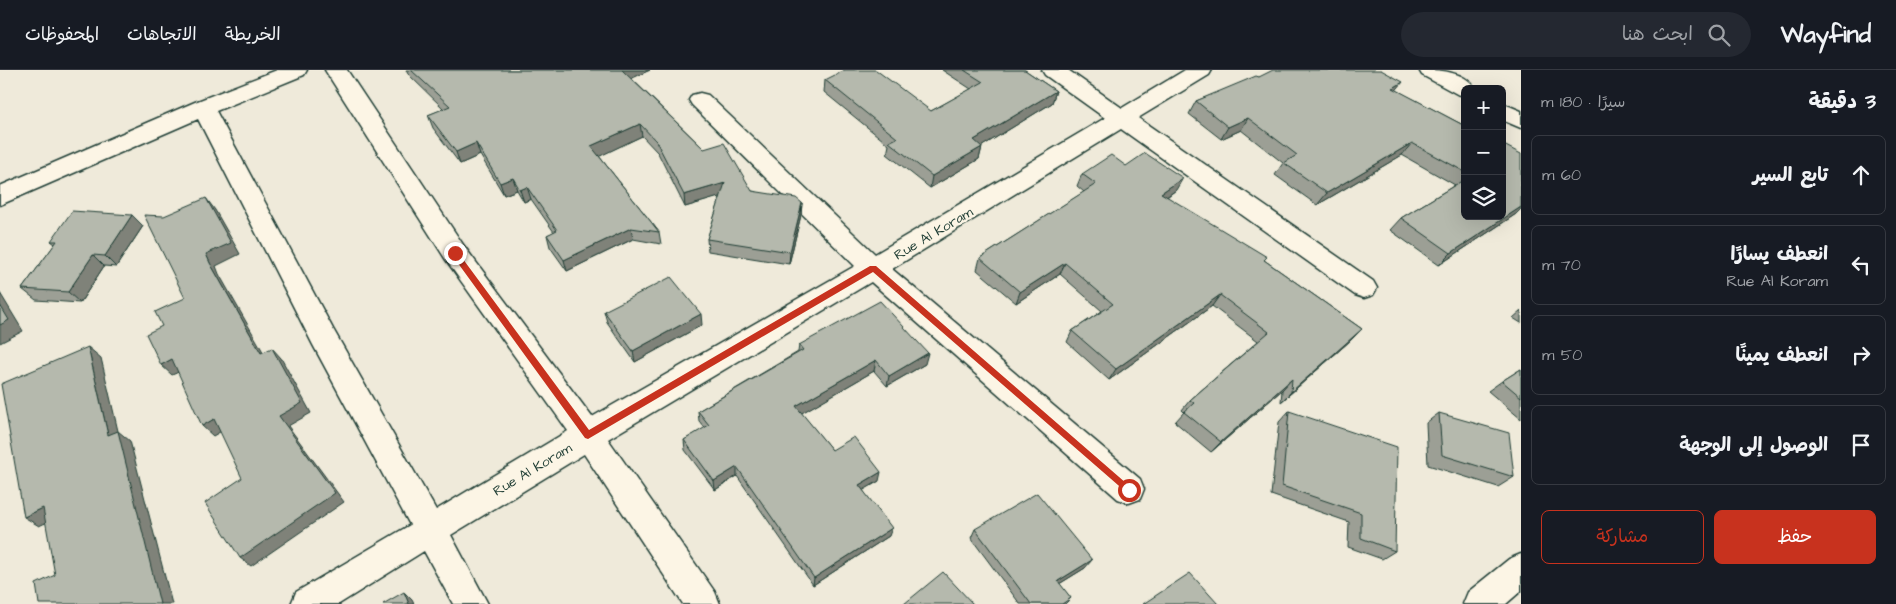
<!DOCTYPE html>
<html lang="ar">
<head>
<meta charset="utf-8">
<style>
	:root { --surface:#171b24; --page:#242831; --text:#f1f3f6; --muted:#9ea1a6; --line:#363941; --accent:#c8321e }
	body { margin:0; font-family:"Architects Daughter","Playpen Sans Arabic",sans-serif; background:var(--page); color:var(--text); direction:rtl }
	.controls { position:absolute; right:15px; top:15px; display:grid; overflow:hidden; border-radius:8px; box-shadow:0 5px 20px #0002 }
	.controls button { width:45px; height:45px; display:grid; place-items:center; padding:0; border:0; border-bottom:1px solid var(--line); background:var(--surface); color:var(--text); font:25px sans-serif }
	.stop { position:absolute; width:15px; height:15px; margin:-11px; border:4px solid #c8321e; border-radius:50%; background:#fff }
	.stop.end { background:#c8321e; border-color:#fff; box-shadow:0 1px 5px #0008 }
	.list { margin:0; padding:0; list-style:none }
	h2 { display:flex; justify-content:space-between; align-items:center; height:65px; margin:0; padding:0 20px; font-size:21px }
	h2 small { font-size:16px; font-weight:400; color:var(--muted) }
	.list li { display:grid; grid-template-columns:32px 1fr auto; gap:15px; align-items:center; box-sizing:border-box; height:80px; margin:0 10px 10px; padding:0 10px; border:1px solid var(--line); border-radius:8px }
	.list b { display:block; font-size:19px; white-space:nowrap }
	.list p { margin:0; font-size:16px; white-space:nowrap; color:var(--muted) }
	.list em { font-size:16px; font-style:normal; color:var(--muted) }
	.actions { display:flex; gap:10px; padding:15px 20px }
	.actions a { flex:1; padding:11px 0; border:1px solid var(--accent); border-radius:8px; text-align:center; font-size:18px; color:var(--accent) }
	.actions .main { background:var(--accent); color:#fff }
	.icon { flex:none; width:28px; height:28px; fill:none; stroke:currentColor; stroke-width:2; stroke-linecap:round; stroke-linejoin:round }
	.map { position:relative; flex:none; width:1521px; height:534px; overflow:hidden; direction:ltr }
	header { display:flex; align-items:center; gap:30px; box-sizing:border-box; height:70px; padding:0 25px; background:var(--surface); border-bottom:1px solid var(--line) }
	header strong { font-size:24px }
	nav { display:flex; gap:28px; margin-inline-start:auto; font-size:18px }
	.search { width:350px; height:45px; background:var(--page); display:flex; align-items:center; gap:12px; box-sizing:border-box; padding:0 18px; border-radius:28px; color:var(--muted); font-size:19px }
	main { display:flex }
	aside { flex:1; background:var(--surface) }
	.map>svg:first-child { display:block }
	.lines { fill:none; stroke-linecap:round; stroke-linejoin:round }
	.minor-casing { stroke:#1f3d34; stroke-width:3 }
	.minor { fill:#fcf5e5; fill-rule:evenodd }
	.wall { fill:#9c9f95; stroke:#1f3d34 }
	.shaded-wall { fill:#7f8279; stroke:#1f3d34 }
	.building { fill:#b5b9ad; stroke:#1f3d34 }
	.route { fill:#c8321e }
	.labels { text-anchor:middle; stroke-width:4.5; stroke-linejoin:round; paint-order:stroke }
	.street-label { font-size:14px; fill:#1f3d34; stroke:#fcf5e5 }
</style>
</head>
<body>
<header>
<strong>Wayfind</strong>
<div class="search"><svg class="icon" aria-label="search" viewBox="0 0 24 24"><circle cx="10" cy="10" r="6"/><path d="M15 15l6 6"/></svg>ابحث هنا</div>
<nav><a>الخريطة</a><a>الاتجاهات</a><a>المحفوظات</a></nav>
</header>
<main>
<aside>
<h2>3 دقيقة<small>سيرًا · 180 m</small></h2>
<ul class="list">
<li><svg class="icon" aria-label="ahead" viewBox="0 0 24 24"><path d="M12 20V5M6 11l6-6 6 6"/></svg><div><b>تابع السير</b></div><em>60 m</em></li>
<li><svg class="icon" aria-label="left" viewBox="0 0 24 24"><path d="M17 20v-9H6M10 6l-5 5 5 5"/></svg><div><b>انعطف يسارًا</b><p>Rue Al Koram</p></div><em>70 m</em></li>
<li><svg class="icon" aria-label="right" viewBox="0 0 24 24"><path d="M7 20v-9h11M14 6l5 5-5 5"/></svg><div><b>انعطف يمينًا</b></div><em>50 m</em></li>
<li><svg class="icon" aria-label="arrive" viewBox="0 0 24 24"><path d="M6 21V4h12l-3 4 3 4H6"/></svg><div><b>الوصول إلى الوجهة</b></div></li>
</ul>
<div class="actions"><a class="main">حفظ</a><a>مشاركة</a></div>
</aside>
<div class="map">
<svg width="1521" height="534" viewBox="0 0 1521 534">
	<rect width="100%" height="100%" fill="#efeada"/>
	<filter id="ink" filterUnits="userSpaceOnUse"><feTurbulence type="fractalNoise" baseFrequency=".02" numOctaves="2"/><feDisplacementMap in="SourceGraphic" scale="10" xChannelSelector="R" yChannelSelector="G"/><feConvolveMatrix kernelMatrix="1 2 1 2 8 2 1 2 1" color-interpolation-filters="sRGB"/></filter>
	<g filter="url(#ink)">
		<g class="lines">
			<defs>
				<path id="minor" d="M277 0H307L304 5 216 41 333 259 436 440 568 361 446 190 325 0H347L464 176 592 347 855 196 692 35 689 30 692 25 700 23 708 25 875 184 1105 48 1045 5 1042 0H1068L1122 38 1185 0H1212L1209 5 1138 48 1373 211 1377 218 1373 225 1364 228 1355 225 1121 59 892 199 1140 409 1144 419 1140 429 1129 433 1118 429 871 212 608 369 715 522 720 534H683L584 384 451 465 488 534H453L424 481 339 534H291L296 522 410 455 313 275 198 49 0 135V116L195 32Z
					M1419 0C1438 0 1464 0 1476 19H1465V26L1457 24 1422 5Z
					M1502 33 1521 41V58L1502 50Z
					M1521 484V521L1506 534H1463L1468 522 1509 489Z"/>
			</defs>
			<use href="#minor" class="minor-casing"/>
			<use href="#minor" class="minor"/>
		</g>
		<path class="wall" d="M406 0H650L631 8 704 79 752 121 802 133 801 145 789 194 708 181 707 169 721 126 685 137 658 83 642 66 599 86 659 162 661 174 633 169 567 201 550 177 547 165 554 162 531 129 524 132 517 120 504 125 480 85 460 94 433 58 428 45 444 39 408 4Z
			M942 0H1025L1056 21 1052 33 982 76V77L979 89 930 118 887 84 889 75 824 22 825 10 931 41 971 19Z
			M1259 7 1396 20 1465 56V146L1516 144 1439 195 1390 160 1401 148 1455 115 1402 85 1317 135 1275 105 1283 93 1241 60 1221 69 1189 44 1196 31Z
			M1126 96 1176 120 1167 127 1264 190 1362 259 1351 270 1281 332 1282 320 1211 382 1175 352 1184 342 1182 340 1190 330 1258 271 1212 236 1109 310 1067 272 1072 261 1102 241 1060 204 1016 233 977 200 980 188 1084 122 1077 116 1082 104Z
			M132 145 143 156 116 197 104 196 80 233 36 230 22 219 55 174 51 171Z
			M604 241 702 255 635 292 607 252Z
			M1521 241V253L1513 248Z
			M799 275 925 294 887 316 874 301 801 343 832 380 879 411 863 420 889 466 813 515 737 406 715 420 685 380 684 370 705 358 699 351 698 341 798 282Z
			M1521 299V349L1488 321 1502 311Z
			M1289 341 1395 481 1382 489 1348 477 1349 452 1271 425 1279 352Z
			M1439 343 1514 407 1498 417 1428 395 1426 353Z
			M975 459 1085 498 1059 514 1071 528 1065 534H1020L971 468Z"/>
		<path class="shaded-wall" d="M622 0H650L624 12Z
			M1403 12 1393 24V18Z
			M1056 21 1052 33 971 83 974 70Z
			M1248 48 1241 60 1221 69 1228 57Z
			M640 54 642 66 594 89 591 76Z
			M476 73 480 85 460 94 456 82Z
			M1412 73 1402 85 1317 135 1327 123Z
			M982 77 979 89 930 118 932 106Z
			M513 108 517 120 504 125 500 113Z
			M1183 108 1176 120 1155 135 1161 123Z
			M725 113 726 125 685 137 684 125Z
			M527 117 531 129 524 132 520 120Z
			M206 128 215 140 240 184 216 196 219 204 270 294 261 283 210 193 206 184Z
			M802 133 801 145 789 194 790 182Z
			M1521 137V139L1516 144 1439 195 1451 183Z
			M132 145 143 156 116 197 105 186Z
			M631 158 633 169 567 201 564 190Z
			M93 185 104 196 80 233 68 222Z
			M1065 193 1060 204 1016 233 1020 222Z
			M0 223 23 261 0 273Z
			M1220 225 1212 236 1109 310 1116 299Z
			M701 244 702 255 635 292 633 281Z
			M1362 259 1351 270 1281 332 1291 322Z
			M88 277 101 288 118 361 130 371 172 534H159L108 365Z
			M272 278 281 288 311 343 288 356 344 432 251 496 240 488 279 346Z
			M928 283 925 294 887 316 889 306Z
			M172 289 183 300 172 305 161 295Z
			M876 290 874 301 795 347 796 336Z
			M1292 309 1282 320 1211 382 1221 372Z
			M214 349 225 359 213 366 202 356Z
			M737 397V406L715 420 714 411Z
			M881 402 879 411 857 424 859 415Z
			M43 438 58 447 39 456 24 447Z
			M892 458 889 466 813 515 814 508Z
			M1092 490 1085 498 1051 519 1058 511Z
			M404 522 412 530 414 534H409Z"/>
		<path class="building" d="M411 0H622L704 79 724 73 752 121 796 128 802 133 790 182 707 169 725 113 684 125 656 71 640 54 591 76 659 162 631 158 564 190 547 165 557 160 527 117 520 120 513 108 500 113 476 73 456 82 428 45 450 36Z
			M845 0H876L931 41 983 12 964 0H1025L1056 21 974 70 982 77 932 106 889 72 897 68 825 10Z
			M1273 0H1381L1403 12 1393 18 1465 56V102L1412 73 1327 123 1284 93 1297 85 1248 48 1228 57 1196 31 1256 6 1259 7Z
			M1502 74 1521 84V137L1451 183 1401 148 1465 109V146H1502Z
			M1145 83 1183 108 1161 123 1267 187 1264 190 1362 259 1291 322 1292 309 1221 372 1184 342 1194 333 1190 330 1269 262 1220 225 1116 299 1072 261 1113 234 1065 193 1020 222 980 188 1096 114 1082 104 1111 85 1126 96Z
			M206 128 231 173 206 184 210 193 261 283 272 278 302 333 279 346 335 423 240 488 205 433 242 408 214 349 202 356 172 289 161 295 146 264 162 256 155 242 185 228 144 145 164 146Z
			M72 141 132 145 105 186 93 185 68 222 22 219 57 171H51Z
			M671 207 701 244 633 281 604 241Z
			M880 231 928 283 889 306 876 290 796 336 832 380 854 367 881 402 859 415 892 458 814 508 737 397 714 411 684 370 709 355 698 341 803 280 799 275Z
			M0 235 9 250 0 255Z
			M88 277 108 365 118 361 160 534H39L36 514 55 505 43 438 24 447 1 314Z
			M1521 299V327L1502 311Z
			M1289 341 1397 377 1395 481 1361 468V443L1282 416Z
			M1439 343 1509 363 1514 407 1442 385Z
			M1037 423 1092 490 1058 511 1071 528 1062 534H1031L975 459Z
			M943 502 973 534H904Z
			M1190 503 1218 534H1143Z
			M404 522 409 534H383Z"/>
	</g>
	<path class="route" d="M455 180 457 181 589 360 870 196H876L1134 420 1129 424 1126 422 873 202 588 369 585 368 452 185V181Z"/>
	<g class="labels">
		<g class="street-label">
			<text transform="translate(933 163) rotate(-31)" y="5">Rue Al Koram</text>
			<text transform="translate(532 399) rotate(-31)" y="5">Rue Al Koram</text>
		</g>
	</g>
</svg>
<div class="controls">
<button>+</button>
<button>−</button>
<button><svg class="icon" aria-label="layers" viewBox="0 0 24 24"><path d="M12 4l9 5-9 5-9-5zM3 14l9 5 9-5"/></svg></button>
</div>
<div class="stop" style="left:1129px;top:420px"></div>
<div class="stop end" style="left:455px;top:183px"></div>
</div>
</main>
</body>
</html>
